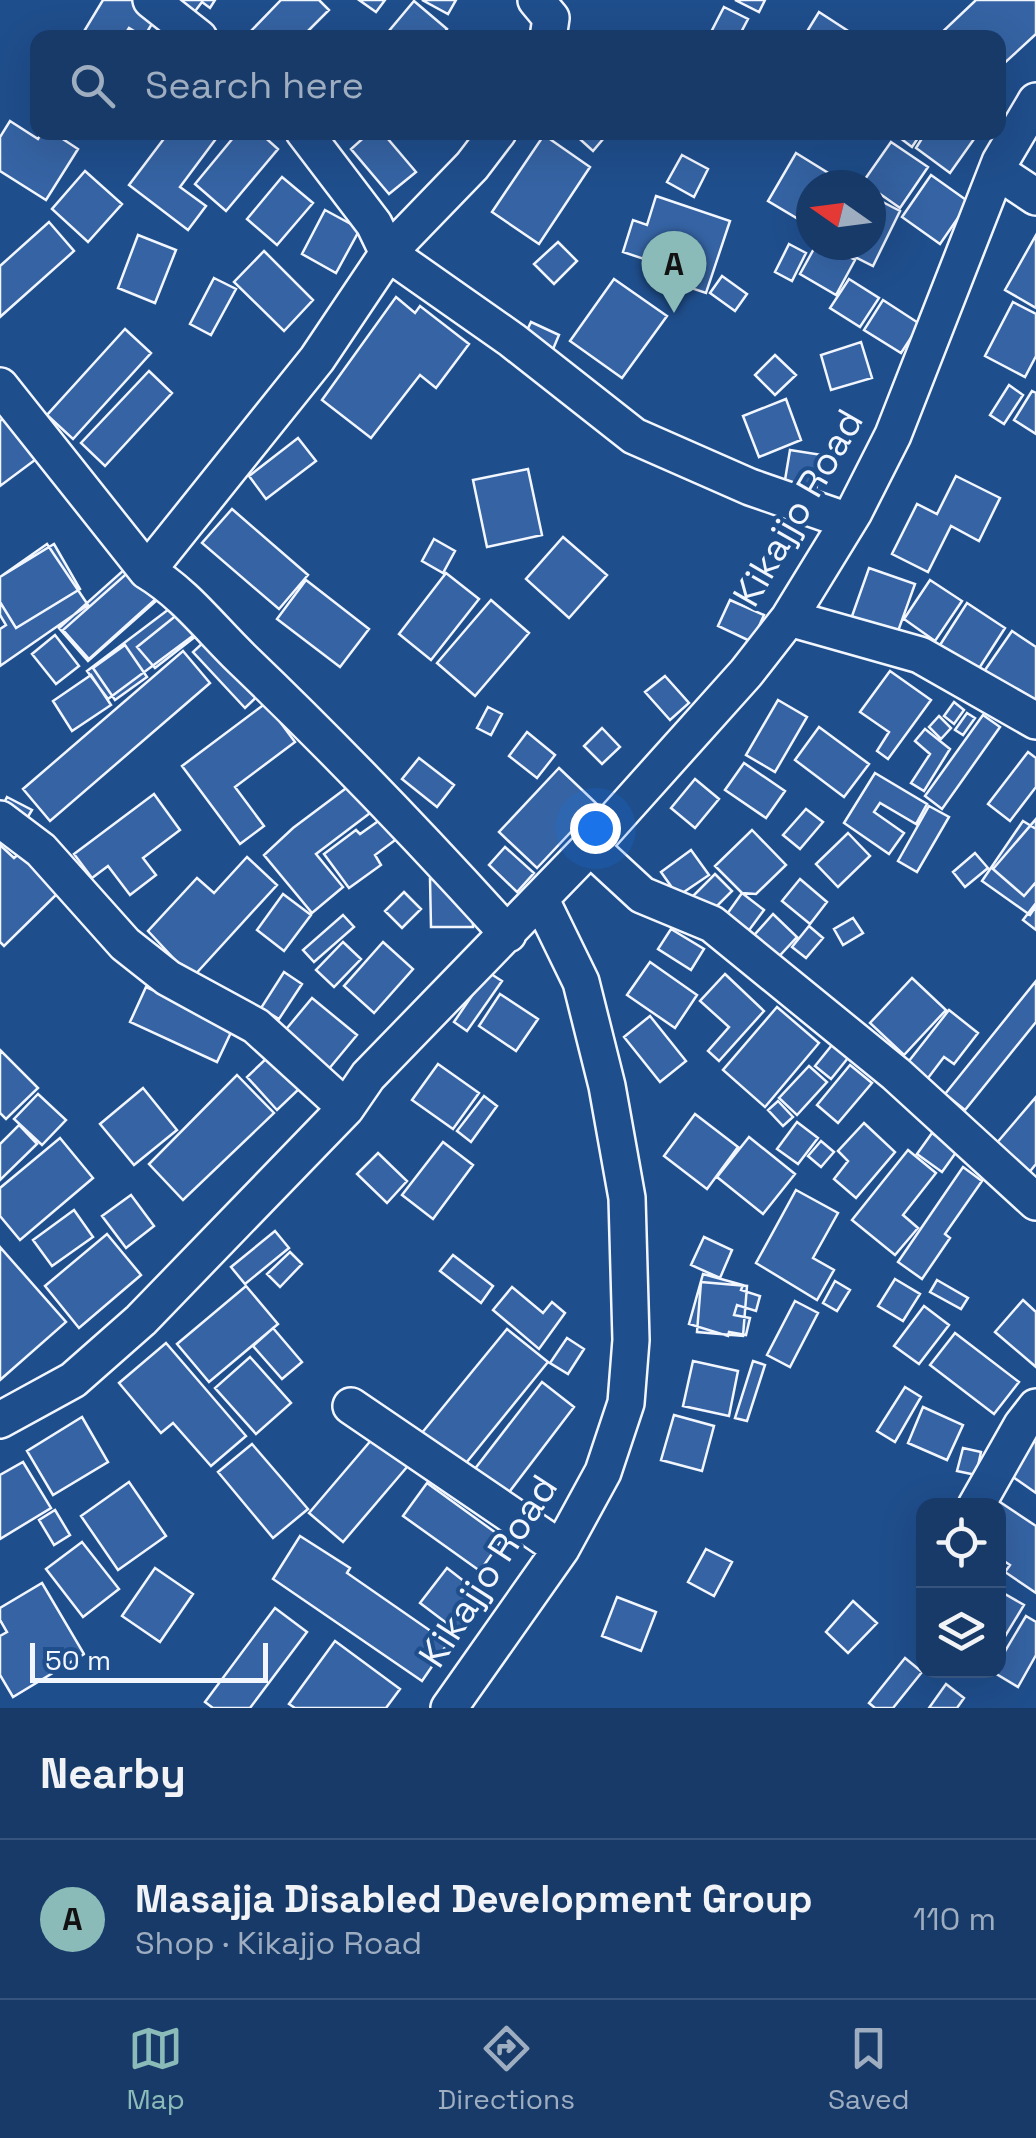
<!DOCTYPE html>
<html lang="en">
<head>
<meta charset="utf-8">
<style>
	:root { --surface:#173a69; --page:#244571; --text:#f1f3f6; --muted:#9eadc0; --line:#36547d; --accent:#8bbbb9 }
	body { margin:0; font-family:"Space Grotesk",sans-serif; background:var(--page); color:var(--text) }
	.controls { position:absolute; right:30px; bottom:30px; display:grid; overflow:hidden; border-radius:20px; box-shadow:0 10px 40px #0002 }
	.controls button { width:90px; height:90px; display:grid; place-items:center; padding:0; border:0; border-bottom:2px solid var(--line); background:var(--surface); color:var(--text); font:50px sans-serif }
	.compass { position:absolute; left:796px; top:170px; width:90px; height:90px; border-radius:50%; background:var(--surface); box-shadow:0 10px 40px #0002; rotate:284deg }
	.scale { position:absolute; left:30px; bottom:25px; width:238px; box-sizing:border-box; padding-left:10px; border:5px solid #f2f6ff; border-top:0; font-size:28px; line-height:35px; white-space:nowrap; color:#f2f6ff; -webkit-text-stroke:8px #1f4e8c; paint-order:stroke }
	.you { position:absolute; left:595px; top:828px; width:35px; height:35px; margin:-25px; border:8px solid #fff; border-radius:50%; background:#1a73e8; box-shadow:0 0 0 15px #1a73e833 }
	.badge { display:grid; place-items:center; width:65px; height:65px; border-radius:50%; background:var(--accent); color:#111; font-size:32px; font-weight:700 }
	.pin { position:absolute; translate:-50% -82px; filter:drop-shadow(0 2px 5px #0008) }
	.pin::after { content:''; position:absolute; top:52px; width:35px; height:30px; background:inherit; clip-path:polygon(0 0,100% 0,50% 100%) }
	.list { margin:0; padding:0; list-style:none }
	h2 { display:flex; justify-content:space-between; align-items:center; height:130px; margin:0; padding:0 40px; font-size:42px }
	h2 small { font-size:32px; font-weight:400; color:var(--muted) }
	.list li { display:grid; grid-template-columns:65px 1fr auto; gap:30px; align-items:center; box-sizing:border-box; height:160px; padding:0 40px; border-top:2px solid var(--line) }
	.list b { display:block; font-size:38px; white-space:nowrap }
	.list p { margin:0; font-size:32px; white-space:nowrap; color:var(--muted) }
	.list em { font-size:32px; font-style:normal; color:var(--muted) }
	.icon { flex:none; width:55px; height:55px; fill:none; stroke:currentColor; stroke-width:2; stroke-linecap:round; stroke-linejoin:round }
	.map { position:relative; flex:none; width:1036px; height:1708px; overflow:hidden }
	.search { position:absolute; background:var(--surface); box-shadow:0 10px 40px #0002; left:30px; right:30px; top:30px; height:110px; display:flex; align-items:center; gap:25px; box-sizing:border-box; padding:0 35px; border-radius:20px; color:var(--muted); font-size:38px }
	.sheet { height:290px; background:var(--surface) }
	nav { display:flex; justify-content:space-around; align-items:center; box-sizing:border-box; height:140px; border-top:2px solid var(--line); background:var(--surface); font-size:28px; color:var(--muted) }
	nav a { display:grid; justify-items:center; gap:5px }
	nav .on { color:var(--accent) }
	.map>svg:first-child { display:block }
	.building { fill:#3563a3; stroke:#f2f6ff; stroke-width:2.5 }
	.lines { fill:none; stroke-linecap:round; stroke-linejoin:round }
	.minor-casing { stroke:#f2f6ff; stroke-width:40 }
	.minor { stroke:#1f4e8c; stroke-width:35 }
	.labels { text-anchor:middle; stroke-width:8; stroke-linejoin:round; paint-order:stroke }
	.street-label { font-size:38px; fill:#f2f6ff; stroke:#1f4e8c }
</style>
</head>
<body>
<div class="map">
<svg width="1036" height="1708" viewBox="0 0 1036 1708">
	<rect width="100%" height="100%" fill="#1f4e8c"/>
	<path class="building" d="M103 0H135L158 14 144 37 129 28 123 38H80Z
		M167 0H215L210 8 202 2 190 18Z
		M281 0H319L329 10 301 38H253L249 33Z
		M359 0H385L376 12Z
		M422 0H456L448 14Z
		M735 0H765L759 12Z
		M976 0H1036V34L998 69V38L938 36Z
		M414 1 447 29 440 38H383Z
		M724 7 748 19 738 38H708Z
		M819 12 859 38H803Z
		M10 121 38 139 42 132H52L78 149 46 200 0 171V137Z
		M169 132H221L180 187 206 206 188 230 129 185Z
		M238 132H259L278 149 226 211 195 184Z
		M370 132H382L416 172 389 194 351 149Z
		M572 132H609L593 151Z
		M892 132H922L912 147Z
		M926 132H979L950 173 916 148Z
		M544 135 590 167 539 244 492 212Z
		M891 142 928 167 900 208 863 182Z
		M796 153 838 179 835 185H811L810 226 768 201Z
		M682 155 708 169 694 197 667 182Z
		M85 171 122 204 88 242 52 209Z
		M931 175 969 202 940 244 902 217Z
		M282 177 313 203 277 245 247 219Z
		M656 196 730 221 706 293 670 281 683 243 664 236 656 263 623 252 633 220 647 225Z
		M871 196 900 211 873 266 831 245H871Z
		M325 210 360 229 336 273 302 254Z
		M49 222 74 251 0 317V266Z
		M138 235 176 250 155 303 118 288Z
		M1036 235V308L1005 290Z
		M558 242 577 261 554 284 534 264Z
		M789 244 806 253 792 281 775 272Z
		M816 245H828L855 260 836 295 800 274Z
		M264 251 313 300 284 331 234 282Z
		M722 276 747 294 735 311 710 293Z
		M214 278 236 289 211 335 190 324Z
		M614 279 667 316 622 378 570 341Z
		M849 279 879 298 860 327 830 308Z
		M396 297 415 313 420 306 469 344 436 388 420 375 371 438 322 400Z
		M883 300 920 324 901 353 864 330Z
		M1013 302 1036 314V356L1025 377 985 356Z
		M531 322 559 335 548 361 519 347Z
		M125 329 151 353 73 439 47 415Z
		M861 342 872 378 831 390 821 355Z
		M775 355 796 375 775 395 755 375Z
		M149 371 172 393 105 466 81 443Z
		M1009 385 1023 395 1004 424 990 415Z
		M1032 391 1036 393V434L1014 420Z
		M786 399 801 440 759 457 743 416Z
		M12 412 43 454 0 486V421Z
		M298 438 316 461 266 499 249 476Z
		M790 450 822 455 815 497 783 492Z
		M528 469 542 535 487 547 473 480Z
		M956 476 1000 498 979 541 951 526 928 572 892 554 917 504 937 514Z
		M232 509 308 575 279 609 202 543Z
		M563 537 607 575 569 618 526 579Z
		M434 539 455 551 443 573 422 561Z
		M47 544 88 605 0 666V629L6 625 0 615V577Z
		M54 544 80 589 16 628 0 602V577Z
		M135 560 164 594 88 661 59 628Z
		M133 568 158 597 89 659 63 630Z
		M869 568 915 584 897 634 851 619Z
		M446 573 479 599 431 660 399 634Z
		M306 580 369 629 340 667 277 619Z
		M930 580 962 601 935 641 904 619Z
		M491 600 529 633 475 696 437 663Z
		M730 600 764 615 752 642 718 626Z
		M177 603 198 632 108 699 87 671Z
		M967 603 1005 628 978 670 940 645Z
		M178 614 196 636 155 668 137 647Z
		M221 626 273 681 245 708 193 652Z
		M1012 631 1036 647V708L983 673Z
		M55 635 79 666 56 684 32 654Z
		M125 645 147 677 115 700 93 668Z
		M183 651 210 683 50 821 23 789Z
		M890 671 931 700 888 759 877 751 889 732 860 712Z
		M91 675 111 705 72 731 53 701Z
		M665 676 689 703 670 720 645 692Z
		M778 700 807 717 775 772 746 755Z
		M954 702 964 710 954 724 944 716Z
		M266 703 295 742 235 787 264 826 240 844 182 766Z
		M488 707 502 714 491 735 477 728Z
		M967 713 975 718 963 735 955 730Z
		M983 715 1000 727 942 809 925 796Z
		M939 716 951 728 941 739 929 727Z
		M819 727 869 764 844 797 795 760Z
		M602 728 620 747 602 764 584 746Z
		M925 729 950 749 924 791 911 783 930 754 915 741Z
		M527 732 555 755 537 778 509 756Z
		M1028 752 1036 758V787L1010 821 988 804Z
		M419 758 454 785 437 807 402 779Z
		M744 763 785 791 766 818 725 790Z
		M559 768 597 804 537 868 499 832Z
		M875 773 927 804 916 824 880 803 874 812 904 833 889 854 844 823Z
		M695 779 719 799 695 828 671 808Z
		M357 780 378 807 316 854 343 887 312 913 264 855 293 828Z
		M154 794 180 830 143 858 156 875 130 895 108 866 92 878 74 854Z
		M7 797 32 810 23 825 0 811Z
		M929 806 949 817 917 872 898 861Z
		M806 809 823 822 800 849 783 835Z
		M384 817 398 838 375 855 381 865 349 888 324 854 356 830 360 834Z
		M1036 819V882L1024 896 993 869Z
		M1023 821 1036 829V906L1030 915 982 881Z
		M752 830 786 865 756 894 742 893 715 866Z
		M848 833 870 856 838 887 816 864Z
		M0 845 14 858 21 852 60 891 4 946 0 942Z
		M505 847 534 873 517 892 489 865Z
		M691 850 709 875 678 896 661 872Z
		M975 853 988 868 965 887 953 872Z
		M247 857 277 885 192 978 148 931 197 878 214 893Z
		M715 874 732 891 709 914 692 897Z
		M430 879H472L473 927H431Z
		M800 879 827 902 810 924 782 901Z
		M404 892 421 909 402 928 385 911Z
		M742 893 764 910 744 937 722 921Z
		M283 894 311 915 284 951 257 930Z
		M1036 903V930L1023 920Z
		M773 914 797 937 771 965 747 943Z
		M343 915 354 927 314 962 303 950Z
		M853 918 863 933 843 945 834 929Z
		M809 926 823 938 806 958 792 947Z
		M671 929 704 949 691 970 658 949Z
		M343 942 361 959 334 987 316 970Z
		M383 942 413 969 374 1013 344 986Z
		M650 962 697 995 675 1028 627 995Z
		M284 972 302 984 279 1019 261 1008Z
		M488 972 502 981 467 1031 454 1022Z
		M725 974 764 1011 719 1061 708 1051 729 1027 700 1001Z
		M912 978 946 1010 904 1055 870 1023Z
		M1036 981V1022L965 1110 945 1094Z
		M146 987 234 1026 217 1062 130 1022Z
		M500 994 538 1019 516 1051 479 1026Z
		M312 998 357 1035 323 1076 278 1039Z
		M777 1007 819 1043 765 1107 723 1070Z
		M949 1010 978 1033 954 1064 944 1057 925 1082 905 1066Z
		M650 1016 686 1061 660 1082 624 1037Z
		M832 1045 848 1058 831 1079 815 1066Z
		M0 1050 38 1088 6 1119 0 1113Z
		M269 1056 299 1089 277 1110 247 1077Z
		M438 1064 479 1093 453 1129 412 1100Z
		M850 1065 872 1083 838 1123 817 1105Z
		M809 1066 827 1082 797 1115 779 1098Z
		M237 1075 274 1113 183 1200 149 1164Z
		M143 1088 177 1130 134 1165 100 1124Z
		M38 1094 66 1120 42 1145 14 1119Z
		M484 1096 497 1106 471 1142 457 1131Z
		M1036 1097V1164L1022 1181 989 1152Z
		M778 1101 793 1117 783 1126 768 1110Z
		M695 1114 738 1147 707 1189 664 1156Z
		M797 1122 818 1138 798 1164 777 1149Z
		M864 1123 895 1152 856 1198 834 1179 848 1161 838 1151Z
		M19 1125 37 1144 0 1180V1144Z
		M932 1133 957 1151 942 1172 917 1154Z
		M749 1137 795 1174 763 1214 717 1177Z
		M60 1138 93 1178 20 1240 0 1216V1188Z
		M821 1141 834 1152 821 1167 808 1156Z
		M443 1142 473 1165 433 1219 402 1195Z
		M908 1150 936 1173 903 1215 918 1228 895 1255 852 1220Z
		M378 1153 407 1181 387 1203 357 1174Z
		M963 1167 982 1181 945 1234 950 1238 922 1279 898 1262Z
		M796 1190 838 1213 813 1258 834 1270 817 1300 756 1263Z
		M131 1195 154 1226 126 1248 102 1216Z
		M74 1210 93 1237 52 1266 33 1240Z
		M275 1231 289 1248 245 1284 231 1267Z
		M107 1234 141 1275 79 1328 45 1286Z
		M704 1237 732 1250 720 1278 691 1265Z
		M0 1247 66 1322 0 1380Z
		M290 1252 302 1264 280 1287 267 1274Z
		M453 1255 493 1286 481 1303 440 1271Z
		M703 1274 743 1285 741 1290 760 1296 756 1311 737 1305 734 1315 750 1318 746 1335 729 1332 728 1336 689 1324Z
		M895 1279 920 1294 903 1321 878 1306Z
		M937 1280 968 1298 961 1309 930 1292Z
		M835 1281 850 1290 837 1311 823 1303Z
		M701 1282 747 1286 743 1336 697 1332Z
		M246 1286 278 1324 209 1382 177 1344Z
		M512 1287 543 1313 552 1302 565 1313 539 1349 493 1310Z
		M1023 1300 1036 1312V1367L995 1332Z
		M795 1301 818 1313 790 1367 767 1355Z
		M924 1306 949 1325 919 1364 894 1346Z
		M273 1328 302 1362 282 1379 253 1346Z
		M507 1329 548 1362 462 1468 421 1434Z
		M955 1333 1019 1382 994 1414 930 1365Z
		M567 1338 584 1349 568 1374 550 1363Z
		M166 1343 246 1436 211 1466 173 1423 161 1433 119 1383Z
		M250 1357 291 1403 256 1434 215 1388Z
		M693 1361 738 1371 729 1416 683 1406Z
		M753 1361 765 1365 747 1421 735 1418Z
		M542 1382 574 1407 507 1495 474 1470Z
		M905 1387 921 1397 895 1442 877 1431Z
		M923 1407 963 1425 947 1460 908 1443Z
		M674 1415 714 1426 702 1471 661 1460Z
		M82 1417 108 1462 53 1495 27 1451Z
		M379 1431 413 1460 343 1542 309 1513Z
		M1027 1436 1036 1443V1493L1003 1470Z
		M252 1444 308 1509 273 1538 218 1472Z
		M963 1448 981 1452 976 1475 957 1471Z
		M23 1462 51 1508 0 1539V1475Z
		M129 1482 166 1536 118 1570 81 1516Z
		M427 1483 503 1538 480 1571 403 1516Z
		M997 1500 1036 1526V1593L1005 1572 1010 1565 998 1557V1506H994Z
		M55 1510 70 1535 54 1545 39 1520Z
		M300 1536 350 1568 347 1573 448 1643 422 1681 273 1579Z
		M82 1542 119 1589 83 1617 46 1569Z
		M706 1549 732 1562 714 1596 688 1582Z
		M155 1568 193 1594 160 1642 122 1616Z
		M447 1568 483 1596 457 1631 420 1603Z
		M42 1583 84 1654 13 1697 0 1675V1636L7 1632 0 1620V1608Z
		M998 1590 1024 1605 998 1648Z
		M617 1597 656 1612 641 1651 602 1636Z
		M853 1601 877 1623 848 1653 826 1632Z
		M275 1608 307 1632 250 1708H213L205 1702Z
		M1026 1616 1036 1622V1655L1018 1687 993 1672 998 1670V1663Z
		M335 1641 400 1689 386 1708H295L289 1704Z
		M905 1658 922 1672 893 1708H875L869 1703Z
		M946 1684 964 1698 957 1708H929Z"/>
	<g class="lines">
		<defs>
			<path id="minor" d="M151 0 199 38
				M536 0 551 18 548 38
				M304 132 374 224 388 253 317 359 147 571C185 594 210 628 242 659 334 747 422 839 508 934
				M498 132 472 166 388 253 512 340 634 436 750 487 848 521
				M997 171 1036 197
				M0 386 147 571
				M789 618 920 655 1036 721
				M0 819 41 850 125 944 168 978 256 1026 346 1108
				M590 847 642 895 712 924 896 1074 1036 1202
				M351 1406 561 1549
				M0 1420 73 1380 141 1320 346 1108 368 1076 590 847 746 673 789 618 854 512 893 435 1000 162 1036 101
				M976 1506 1022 1425 1036 1407
				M449 1708 561 1549 603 1472 626 1403 631 1340 627 1198 607 1086 581 982 541 900"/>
		</defs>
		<use href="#minor" class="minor-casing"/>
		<use href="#minor" class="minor"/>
	</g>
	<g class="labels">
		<g class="street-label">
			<text transform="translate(798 508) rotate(-60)" y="13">Kikajjo Road</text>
			<text transform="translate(488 1571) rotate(-57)" y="13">Kikajjo Road</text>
		</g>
	</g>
</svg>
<div class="controls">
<button><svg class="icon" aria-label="locate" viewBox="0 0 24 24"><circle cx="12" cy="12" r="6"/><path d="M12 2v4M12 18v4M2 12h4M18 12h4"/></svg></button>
<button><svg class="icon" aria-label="layers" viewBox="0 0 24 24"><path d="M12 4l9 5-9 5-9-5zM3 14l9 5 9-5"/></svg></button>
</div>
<svg class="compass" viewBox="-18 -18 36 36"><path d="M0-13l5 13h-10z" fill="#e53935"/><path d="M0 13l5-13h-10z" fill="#9eadc0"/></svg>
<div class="scale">50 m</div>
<div class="you"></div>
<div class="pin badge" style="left:674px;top:313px">A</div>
<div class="search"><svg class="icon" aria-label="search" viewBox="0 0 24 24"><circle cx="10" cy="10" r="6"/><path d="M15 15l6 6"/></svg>Search here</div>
</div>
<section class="sheet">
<h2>Nearby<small></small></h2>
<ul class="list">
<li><span class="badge">A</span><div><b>Masajja Disabled Development Group</b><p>Shop · Kikajjo Road</p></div><em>110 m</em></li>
</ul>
</section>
<nav>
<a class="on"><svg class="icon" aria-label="map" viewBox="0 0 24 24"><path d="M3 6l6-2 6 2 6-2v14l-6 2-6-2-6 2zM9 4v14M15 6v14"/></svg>Map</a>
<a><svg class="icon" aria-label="directions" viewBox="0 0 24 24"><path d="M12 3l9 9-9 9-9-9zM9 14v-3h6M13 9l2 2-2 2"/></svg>Directions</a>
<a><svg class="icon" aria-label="saved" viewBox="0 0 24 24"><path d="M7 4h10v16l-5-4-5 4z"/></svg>Saved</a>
</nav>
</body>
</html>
